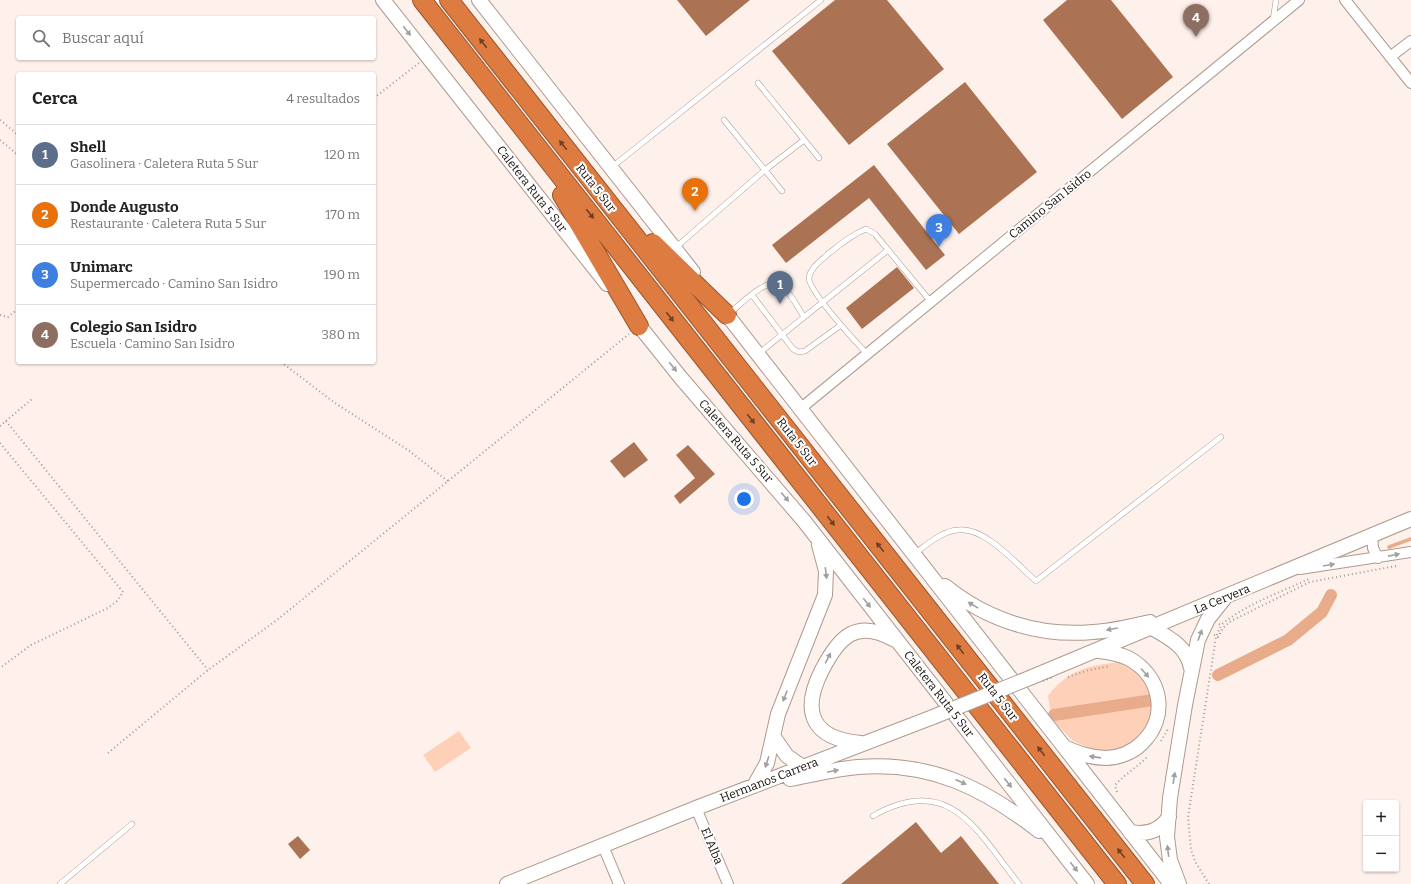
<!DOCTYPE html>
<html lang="es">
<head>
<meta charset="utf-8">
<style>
	:root { --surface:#fff; --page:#f2f2f2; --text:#222; --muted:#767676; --line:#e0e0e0; --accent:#d93025 }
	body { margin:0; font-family:Bitter,serif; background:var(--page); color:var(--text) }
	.controls { position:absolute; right:12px; bottom:12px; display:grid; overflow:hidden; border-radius:4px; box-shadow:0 1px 3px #0004 }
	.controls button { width:36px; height:36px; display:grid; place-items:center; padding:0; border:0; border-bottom:1px solid var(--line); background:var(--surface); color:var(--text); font:20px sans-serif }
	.you { position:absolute; left:744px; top:499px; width:14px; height:14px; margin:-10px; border:3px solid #fff; border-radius:50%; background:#1a73e8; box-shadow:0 0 0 6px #1a73e833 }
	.badge { display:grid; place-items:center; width:26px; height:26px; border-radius:50%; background:var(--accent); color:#fff; font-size:13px; font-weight:700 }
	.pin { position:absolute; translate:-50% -33px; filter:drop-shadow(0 1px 2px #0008) }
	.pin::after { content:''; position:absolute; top:21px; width:14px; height:12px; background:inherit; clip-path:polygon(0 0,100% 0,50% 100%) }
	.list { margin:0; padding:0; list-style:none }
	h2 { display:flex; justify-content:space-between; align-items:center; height:52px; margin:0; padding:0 16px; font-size:17px }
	h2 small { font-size:13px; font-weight:400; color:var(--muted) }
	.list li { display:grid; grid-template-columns:26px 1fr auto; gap:12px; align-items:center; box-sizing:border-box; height:60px; padding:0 16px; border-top:1px solid var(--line) }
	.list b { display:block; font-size:15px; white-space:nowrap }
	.list p { margin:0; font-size:13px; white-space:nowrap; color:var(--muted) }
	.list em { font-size:13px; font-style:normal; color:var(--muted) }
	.icon { flex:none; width:22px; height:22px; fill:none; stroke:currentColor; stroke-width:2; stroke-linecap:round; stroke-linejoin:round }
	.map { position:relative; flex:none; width:1411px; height:884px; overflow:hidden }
	.search { position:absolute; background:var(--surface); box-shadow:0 1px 3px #0004; left:16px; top:16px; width:360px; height:44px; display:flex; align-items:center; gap:10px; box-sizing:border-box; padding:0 14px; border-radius:4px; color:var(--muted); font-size:15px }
	.panel { position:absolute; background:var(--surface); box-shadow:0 1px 3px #0004; left:16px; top:72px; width:360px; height:292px; border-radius:4px }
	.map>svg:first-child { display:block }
	.green { fill:#fed0b7 }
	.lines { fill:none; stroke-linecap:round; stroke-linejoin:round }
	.stream { stroke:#e9ac8b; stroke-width:3.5 }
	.canal { stroke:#e9ac8b; stroke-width:12 }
	.building { fill:#ab7253 }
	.service-casing { stroke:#ad9a90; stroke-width:6 }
	.minor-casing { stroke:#ad9a90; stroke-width:12 }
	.secondary-casing { stroke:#ad9a90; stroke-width:16 }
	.motorway-casing { stroke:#98562e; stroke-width:20 }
	.path { stroke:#a39893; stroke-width:2; stroke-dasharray:1 3; stroke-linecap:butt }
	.service { stroke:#fff; stroke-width:5 }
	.minor { stroke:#fff; stroke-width:10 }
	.secondary { stroke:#fff; stroke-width:14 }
	.motorway { stroke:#dd7b41; stroke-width:18 }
	.secondary-bridge-casing { stroke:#ad9a90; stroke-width:16; stroke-linecap:butt }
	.path-bridge { stroke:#a39893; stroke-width:2; stroke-dasharray:1 3; stroke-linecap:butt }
	.secondary-bridge { stroke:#fff; stroke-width:14 }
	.oneway { fill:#a29f9e }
	.oneway2 { fill:#704024 }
	.labels { text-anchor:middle; stroke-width:4; stroke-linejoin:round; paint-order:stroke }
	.street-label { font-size:12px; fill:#17100c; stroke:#fff }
</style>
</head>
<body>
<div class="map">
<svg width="1411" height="884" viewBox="0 0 1411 884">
	<rect width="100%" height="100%" fill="#fef1eb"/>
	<path class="green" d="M1123 662 1146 676 1155 694 1153 720 1140 737 1119 752H1098L1073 741 1052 720 1048 696C1067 670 1092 664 1123 662Z
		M459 731 471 748 435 772 423 755Z"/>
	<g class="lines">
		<path class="stream" d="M1389 547 1411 539"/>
		<path class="canal" d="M1218 675 1288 640 1322 612 1331 595
			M1054 715 1153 700"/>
	</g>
	<path class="building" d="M677 0H750L706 36Z
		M835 0H887L944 69 849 145 772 51Z
		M1067 0H1111L1173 77 1122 119 1043 20Z
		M965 82 1037 172 959 234 887 144Z
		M874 165 945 255 926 270 869 198 786 263 772 245Z
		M897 267 914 288 862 329 846 308Z
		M634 442 648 460 624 478 610 461Z
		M688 445 715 474 680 504 674 496 695 478 676 455Z
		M916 822 941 853 961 836 999 884H841Z
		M298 836 310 850 300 859 288 844Z"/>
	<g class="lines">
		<defs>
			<path id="service" d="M1273 21 1276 0
				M758 83 819 158
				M724 120 782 191
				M612 167 821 0
				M675 248 765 170 804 140
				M752 295 793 349 799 352 805 351 841 325
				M730 313C741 304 768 275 782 286 791 293 798 308 804 317
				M758 354 888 250
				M867 354C856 342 807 290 809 277 811 267 821 261 828 254 841 244 851 235 866 229L875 234 931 302
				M915 553C928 544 942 531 958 530 986 527 1016 564 1036 581L1221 437
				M873 816C950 772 977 831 1019 884
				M60 884 132 824"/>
			<path id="minor" d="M1345 0 1411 83
				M1390 57 1411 41
				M800 409 1299 0
				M1372 534 1373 548 1378 558
				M1300 569 1411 552
				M696 808 728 884
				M603 846 619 884"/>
			<path id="secondary" d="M383 0 607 284
				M479 0 693 272
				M721 307 1171 884
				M633 318 681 378 804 521 1087 884
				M945 586C987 620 1039 637 1093 632 1112 631 1131 626 1150 622
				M1152 628C1170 638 1187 647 1191 668
				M1032 677 1411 519
				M773 736 787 756 803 767
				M861 743C813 739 800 713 822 670 839 637 856 618 895 640
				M1064 747C1078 753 1091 758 1106 758 1119 758 1133 752 1142 743 1169 717 1162 676 1128 658 1119 654 1109 652 1099 651
				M790 779C812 775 835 769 858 767 930 761 984 788 1039 831
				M754 786 767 763 778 714 825 595 826 571 819 545
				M1130 832C1146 835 1160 831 1169 817
				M507 884 696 808 933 717
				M1179 884 1170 860 1167 837 1170 798 1185 705 1198 640 1208 619 1224 599"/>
			<path id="motorway" d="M422 0 1117 884
				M449 0 1145 884
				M562 195 639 326
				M653 243 727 315"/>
		</defs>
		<use href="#service" class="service-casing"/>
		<use href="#minor" class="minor-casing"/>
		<use href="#secondary" class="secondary-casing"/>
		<use href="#motorway" class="motorway-casing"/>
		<path class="path" d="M374 98 419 63
			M0 120 18 135
			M0 140 18 155
			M0 315 8 317 18 309
			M281 362 335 403 408 450 449 482
			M6 421 208 670
			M0 426 32 399
			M0 443 123 592 117 601 108 608 31 645 0 668
			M1219 624 1221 625C1246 604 1279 593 1309 579
			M1214 635 1218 637 1223 628 1231 621 1310 582 1396 566
			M1068 677 1089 670 1110 666
			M1161 741 1168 729
			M108 753 208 670 277 620 629 334
			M1117 792 1115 785C1126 773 1138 767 1148 756
			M1209 884 1196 863 1191 850 1188 817 1216 637 1221 625"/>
		<use href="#service" class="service"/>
		<use href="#minor" class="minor"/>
		<use href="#secondary" class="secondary"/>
		<use href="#motorway" class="motorway"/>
		<defs>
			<path id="secondary-bridge" d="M933 717 1032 677"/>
		</defs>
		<use href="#secondary-bridge" class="secondary-bridge-casing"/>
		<path class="path-bridge" d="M1043 681 1053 677"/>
		<use href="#secondary-bridge" class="secondary-bridge"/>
	</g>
	<defs><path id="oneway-solid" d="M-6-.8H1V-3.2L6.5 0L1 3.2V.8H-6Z"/></defs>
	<g class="oneway">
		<use href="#oneway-solid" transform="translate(407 31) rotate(52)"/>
		<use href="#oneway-solid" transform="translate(673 367) rotate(51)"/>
		<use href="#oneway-solid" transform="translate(785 497) rotate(50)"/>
		<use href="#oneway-solid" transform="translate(1394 555) rotate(-11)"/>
		<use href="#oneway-solid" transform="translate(1329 565) rotate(-10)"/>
		<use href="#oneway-solid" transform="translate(826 573) rotate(83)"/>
		<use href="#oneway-solid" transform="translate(867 603) rotate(52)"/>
		<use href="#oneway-solid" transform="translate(973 605) rotate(-149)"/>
		<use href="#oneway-solid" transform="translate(1112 629) rotate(170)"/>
		<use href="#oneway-solid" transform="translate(1200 635) rotate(-70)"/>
		<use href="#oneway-solid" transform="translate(828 658) rotate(-63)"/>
		<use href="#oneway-solid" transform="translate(1145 673) rotate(49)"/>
		<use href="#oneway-solid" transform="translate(785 696) rotate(112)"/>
		<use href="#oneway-solid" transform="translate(1095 757) rotate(-172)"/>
		<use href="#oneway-solid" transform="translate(767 762) rotate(108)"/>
		<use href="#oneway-solid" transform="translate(833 771) rotate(-12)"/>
		<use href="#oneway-solid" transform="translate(1174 778) rotate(-81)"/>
		<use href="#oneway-solid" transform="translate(961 782) rotate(24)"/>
		<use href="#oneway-solid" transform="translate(1008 783) rotate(52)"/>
		<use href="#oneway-solid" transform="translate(1168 851) rotate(-97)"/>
		<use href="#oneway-solid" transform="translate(1074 867) rotate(52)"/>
	</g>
	<g class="oneway2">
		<use href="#oneway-solid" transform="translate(483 43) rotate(-128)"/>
		<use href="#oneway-solid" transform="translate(563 145) rotate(-128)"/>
		<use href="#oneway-solid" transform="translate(590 214) rotate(52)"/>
		<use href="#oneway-solid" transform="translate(670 317) rotate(52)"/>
		<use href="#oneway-solid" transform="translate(751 419) rotate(52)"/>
		<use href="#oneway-solid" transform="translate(831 521) rotate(52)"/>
		<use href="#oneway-solid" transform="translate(880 547) rotate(-128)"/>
		<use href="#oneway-solid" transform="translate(960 649) rotate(-128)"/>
		<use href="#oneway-solid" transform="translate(1041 751) rotate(-128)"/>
		<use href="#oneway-solid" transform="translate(1121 853) rotate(-128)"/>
	</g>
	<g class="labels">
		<g class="street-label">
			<text transform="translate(596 188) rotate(52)" y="4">Ruta 5 Sur</text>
			<text transform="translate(532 189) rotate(52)" y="4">Caletera Ruta 5 Sur</text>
			<text transform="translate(1050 204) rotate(-39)" y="4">Camino San Isidro</text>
			<text transform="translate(736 441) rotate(49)" y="4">Caletera Ruta 5 Sur</text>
			<text transform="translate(797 442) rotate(52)" y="4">Ruta 5 Sur</text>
			<text transform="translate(1222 599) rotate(-22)" y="4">La Cervera</text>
			<text transform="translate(939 694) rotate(52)" y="4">Caletera Ruta 5 Sur</text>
			<text transform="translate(998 697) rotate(52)" y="4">Ruta 5 Sur</text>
			<text transform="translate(769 780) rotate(-21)" y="4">Hermanos Carrera</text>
			<text transform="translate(712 846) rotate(67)" y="4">El Alba</text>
		</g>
	</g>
</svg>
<div class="controls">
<button>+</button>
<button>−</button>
</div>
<div class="you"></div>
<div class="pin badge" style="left:780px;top:304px;background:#5c6f8a">1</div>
<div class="pin badge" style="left:695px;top:211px;background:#e8710a">2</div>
<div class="pin badge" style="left:939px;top:247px;background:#3f7fe0">3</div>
<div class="pin badge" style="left:1196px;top:37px;background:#8d6e63">4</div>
<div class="search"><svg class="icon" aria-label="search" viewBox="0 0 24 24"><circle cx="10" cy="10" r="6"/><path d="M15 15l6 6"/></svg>Buscar aquí</div>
<section class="panel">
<h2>Cerca<small>4 resultados</small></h2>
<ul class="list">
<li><span class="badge" style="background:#5c6f8a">1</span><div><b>Shell</b><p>Gasolinera · Caletera Ruta 5 Sur</p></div><em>120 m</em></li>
<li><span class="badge" style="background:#e8710a">2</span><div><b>Donde Augusto</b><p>Restaurante · Caletera Ruta 5 Sur</p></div><em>170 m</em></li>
<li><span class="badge" style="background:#3f7fe0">3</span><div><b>Unimarc</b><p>Supermercado · Camino San Isidro</p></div><em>190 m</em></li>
<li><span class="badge" style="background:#8d6e63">4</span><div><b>Colegio San Isidro</b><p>Escuela · Camino San Isidro</p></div><em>380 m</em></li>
</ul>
</section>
</div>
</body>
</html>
